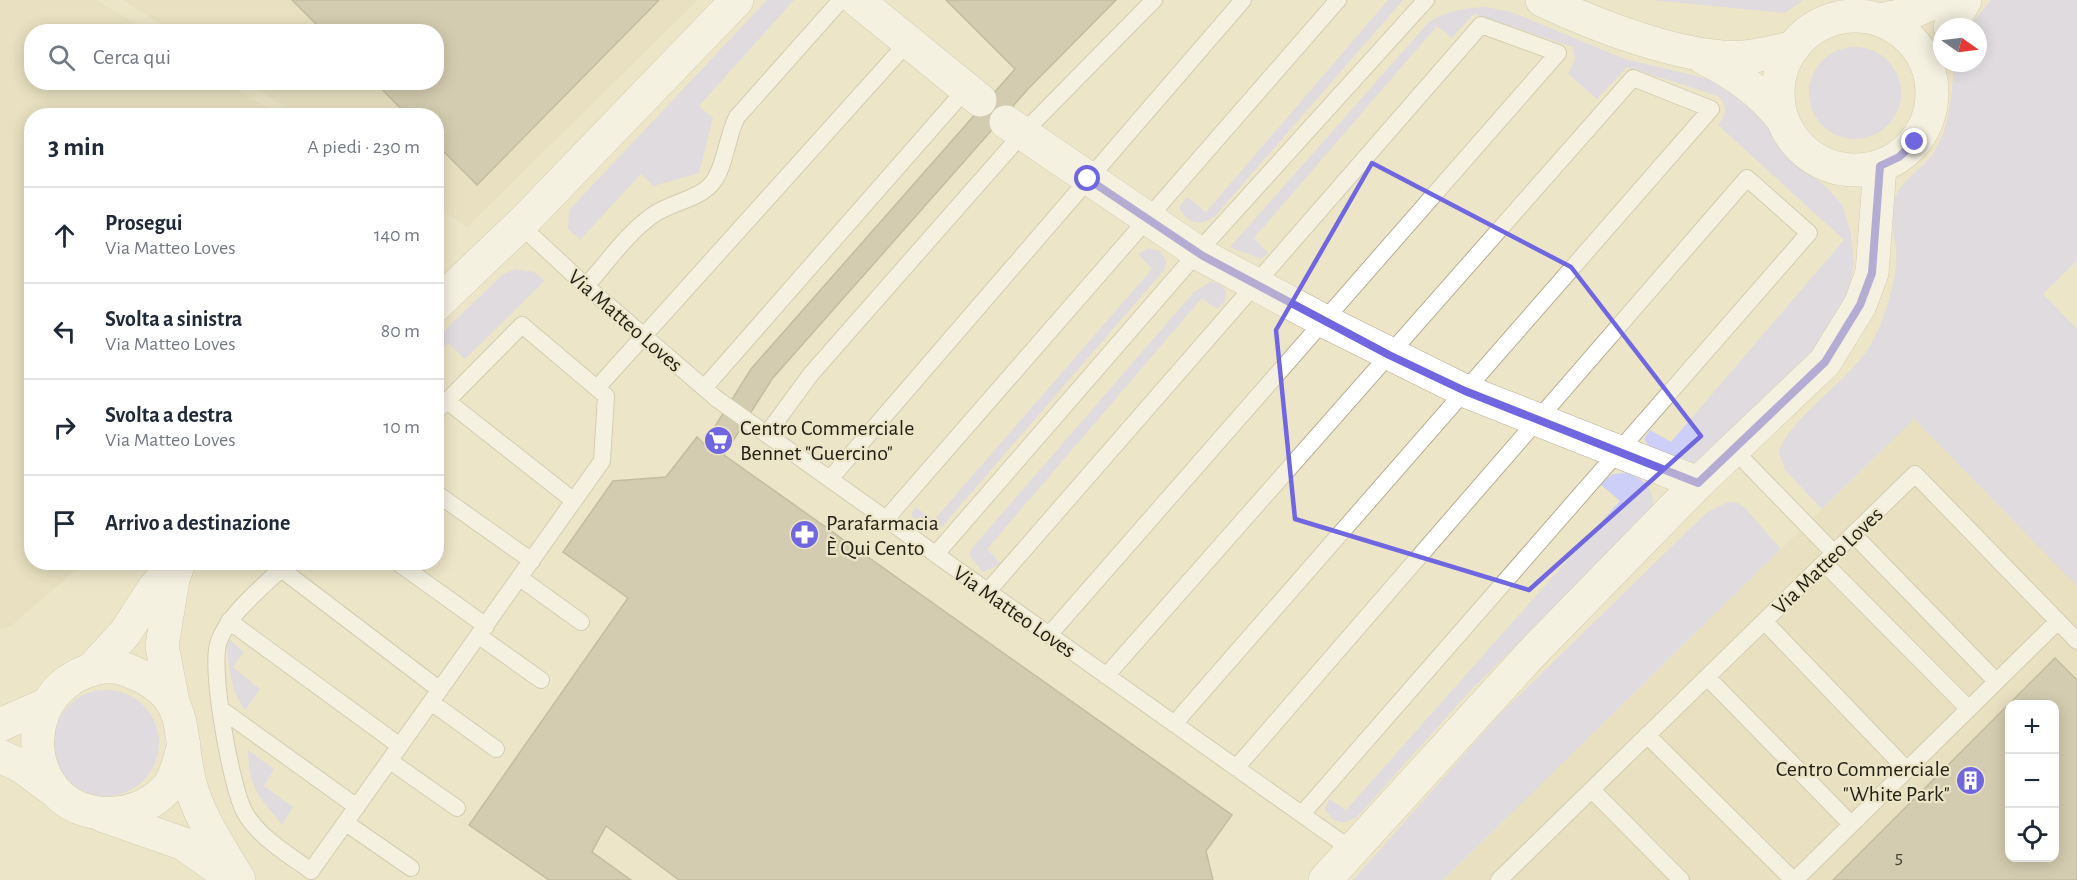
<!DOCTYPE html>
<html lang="it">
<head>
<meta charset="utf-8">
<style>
	:root { --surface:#fff; --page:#f6f6f7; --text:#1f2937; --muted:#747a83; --line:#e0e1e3 }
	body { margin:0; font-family:"Alegreya Sans",sans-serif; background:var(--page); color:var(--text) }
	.controls { position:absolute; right:18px; bottom:18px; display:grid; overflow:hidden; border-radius:12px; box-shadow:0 3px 15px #0003 }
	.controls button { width:54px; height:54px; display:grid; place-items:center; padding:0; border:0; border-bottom:2px solid var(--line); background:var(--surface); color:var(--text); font:30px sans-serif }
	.compass { position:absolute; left:1933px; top:18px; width:54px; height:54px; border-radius:50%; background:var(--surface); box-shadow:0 3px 15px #0003; rotate:104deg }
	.stop { position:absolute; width:18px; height:18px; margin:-14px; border:4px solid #7066e0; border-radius:50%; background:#fff }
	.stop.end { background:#7066e0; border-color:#fff; box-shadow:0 2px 6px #0008 }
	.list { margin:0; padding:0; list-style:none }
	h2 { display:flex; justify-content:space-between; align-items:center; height:78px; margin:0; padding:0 24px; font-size:26px }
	h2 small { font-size:20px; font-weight:400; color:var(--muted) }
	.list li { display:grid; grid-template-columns:39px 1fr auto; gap:18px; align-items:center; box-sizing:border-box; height:96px; padding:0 24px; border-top:2px solid var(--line) }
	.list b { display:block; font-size:22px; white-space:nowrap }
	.list p { margin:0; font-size:20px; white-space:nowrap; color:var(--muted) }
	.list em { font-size:20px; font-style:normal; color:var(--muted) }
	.icon { flex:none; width:33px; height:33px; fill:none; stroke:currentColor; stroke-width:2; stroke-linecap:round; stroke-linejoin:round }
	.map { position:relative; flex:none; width:2077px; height:880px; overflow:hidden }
	.search { position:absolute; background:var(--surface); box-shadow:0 3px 15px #0003; left:24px; top:24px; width:420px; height:66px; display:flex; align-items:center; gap:15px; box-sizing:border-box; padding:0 21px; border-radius:24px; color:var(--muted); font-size:22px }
	.panel { position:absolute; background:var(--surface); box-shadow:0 3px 15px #0003; left:24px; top:108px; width:420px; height:462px; border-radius:24px }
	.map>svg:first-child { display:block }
	.built { fill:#e3dab6; fill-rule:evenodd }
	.green { fill:#cecff8 }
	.building { fill:#b5ae92; stroke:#928b71; stroke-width:1.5; fill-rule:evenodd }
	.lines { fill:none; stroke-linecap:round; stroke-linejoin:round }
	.service-casing { stroke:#b5ad92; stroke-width:18 }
	.minor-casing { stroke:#b5ad92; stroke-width:34 }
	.tertiary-casing { stroke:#b5ad92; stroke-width:34 }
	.service { stroke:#fff; stroke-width:16 }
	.minor { stroke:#fff; stroke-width:33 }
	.tertiary { stroke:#fff; stroke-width:33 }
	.route { stroke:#7066e0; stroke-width:8 }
	.marked { fill:none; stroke:#7066e0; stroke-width:4.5; stroke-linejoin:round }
	.labels { text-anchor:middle; stroke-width:4.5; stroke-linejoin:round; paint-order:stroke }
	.number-label { font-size:20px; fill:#474334 }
	.street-label { font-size:22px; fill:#221f14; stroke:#ede5c8 }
	.poi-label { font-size:22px; fill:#221f14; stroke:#ede5c8; text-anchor:start }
</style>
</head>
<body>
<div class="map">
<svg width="2077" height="880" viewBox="0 0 2077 880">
	<rect width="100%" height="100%" fill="#ede5c8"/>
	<path class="built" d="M0 0H97L146 31 32 32V82L227 83 279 115 32 116V562L84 563 10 627 0 629Z
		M123 0H698L467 227 437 207 436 116 298 115 248 83 436 82V32L171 31Z
		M1914 419 2077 585V880H1443ZM2010 704H2054V858H2010Z"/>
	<path class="green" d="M767 0H794L699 106 713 118 699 173 653 186 641 174 580 240 568 229 569 210Z
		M1388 0H1403L1215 216C1200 227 1188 225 1179 207L1187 197 1206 212Z
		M1652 0H1803L1785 13Z
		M1991 0H2077V261L2043 294 2077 329V586L1914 419 1822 509 1785 470 1779 452C1786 423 1848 380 1868 349 1883 326 1899 276 1896 249 1894 233 1889 220 1893 204 1898 182 1919 172 1932 155 1952 127 1950 95 1955 63H1978V27H1969Z
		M1487 7 1511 12 1625 59 1721 82 1771 125 1793 161 1826 187 1843 206 1851 234 1854 264 1848 292 1835 320 1819 345 1694 468 1651 449 1644 439 1650 430 1671 442 1844 240 1718 125C1727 114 1728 106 1718 96L1627 67 1597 99 1568 74 1575 59 1573 47 1474 14 1452 38 1437 26 1254 238 1268 253 1261 259 1230 247 1429 22C1448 10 1465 8 1487 7Z
		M1809 93a46 46 0 1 1 92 0a46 46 0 1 1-92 0Z
		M1148 248 1160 251 1166 261 1164 270 939 530C926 532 919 524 911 515L915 507 934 520 1152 269 1138 254Z
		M515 269 534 272 545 281 465 359 448 343 437 353V338L502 275Z
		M1210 282 1219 284 1226 290 1225 301 1217 309 1202 298 987 549 1001 564 983 572 969 555 972 548 1194 292Z
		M1626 473C1640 476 1657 490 1652 506 1651 510 1646 515 1643 519L1471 690 1357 817 1344 823 1332 819 1325 809 1329 799 1346 810 1620 501 1600 484 1613 474Z
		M1728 502 1738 503 1745 508 1781 549 1443 880H1353L1502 712 1706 513Z
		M226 637 244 652 233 667 260 689 245 710C229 689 229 663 226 637Z
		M53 743a53 53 0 1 1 106 0a53 53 0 1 1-106 0Z
		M248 750 274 769 264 786 293 807 282 825C259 797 249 788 248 750Z"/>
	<path class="building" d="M292 0H659L477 185 436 144V116H408L375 82H436V32H324Z
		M946 0H1116L1029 88 772 379 724 455 1232 815 1206 851 1213 880H679L606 826 592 852 631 880H549L469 825 628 598 563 552 613 481 666 477 697 437 704 444 751 369 1015 69Z
		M2055 658 2077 680V880H1833ZM2010 704H2054V858H2010Z"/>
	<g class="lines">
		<defs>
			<path id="service" d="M520 225 586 286 717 399 1352 850
				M586 286C607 263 627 233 653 215 671 202 701 199 713 182 725 167 727 136 737 117L841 0
				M597 388 908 42
				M704 388 966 89
				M447 401 574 501
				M767 434 811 374 1022 134 1154 0
				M1733 449 1834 553
				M830 479 1243 0
				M436 493 532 561
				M886 519 1338 0
				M1854 535 1996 681
				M936 554 1197 253 1426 0
				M288 562C265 586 231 610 219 641 209 666 231 786 244 811 258 837 288 854 311 871L602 461 606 396 522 325 436 412
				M397 562 486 626
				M1824 563 1969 709
				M281 569 440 690
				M520 578 581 622
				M988 591 1481 25 1558 53 1049 635
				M229 621 400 746
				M1764 621 1907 770
				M479 636 541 680
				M1106 676 1633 78 1711 109 1174 724
				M1707 677 1851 824
				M431 702 496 749
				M222 710 357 807
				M1647 735 1793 880
				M390 761 457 808
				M1236 768 1747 178 1809 233 1302 814
				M1592 790 1681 880
				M346 823 411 868
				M1499 880 1915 474 2077 641
				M1795 880 2058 621"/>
			<path id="minor" d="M857 0 980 100
				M1542 0C1595 25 1686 61 1744 57 1761 56 1777 51 1794 47
				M1778 93a77 77 0 1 1 154 0a77 77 0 1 1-154 0Z
				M1880 20 1908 14 1940 0
				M1950 27 1965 0
				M1704 58C1735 74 1762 92 1783 120
				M1006 122 1203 256 1324 321 1465 391 1698 483
				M436 305 526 219 737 0
				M91 670 125 633 154 588 174 566
				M173 702 162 646 173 579 179 562
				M1325 880 1532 653 1698 483 1825 362 1860 305 1872 273 1880 166"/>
			<path id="tertiary" d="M0 725 45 705
				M184 745C180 757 177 773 170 784 145 820 79 825 52 787 28 754 35 706 67 682 83 670 108 662 127 670 193 695 176 728 190 783 199 818 222 850 239 880
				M0 756 21 766 52 789
				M104 816 184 844 234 880"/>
		</defs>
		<use href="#service" class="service-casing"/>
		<use href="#minor" class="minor-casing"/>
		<use href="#tertiary" class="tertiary-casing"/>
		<use href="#service" class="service"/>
		<use href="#minor" class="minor"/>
		<use href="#tertiary" class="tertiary"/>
	</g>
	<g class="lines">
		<path class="route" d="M1088 179 1203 256 1389 355 1465 391 1698 483 1825 362 1860 305 1872 273 1880 166 1899 157 1915 142"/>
	</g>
	<path d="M0 0H2077V880H0ZM1372 163 1571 267 1701 436 1529 590 1295 519 1276 330Z" fill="#ede5c8" fill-opacity=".55" fill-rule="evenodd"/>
	<path class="marked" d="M1372 163 1571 267 1701 436 1529 590 1295 519 1276 330Z"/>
	<defs>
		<symbol id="supermarket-disc" viewBox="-11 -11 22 22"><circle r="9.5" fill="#7066e0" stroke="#ede5c8"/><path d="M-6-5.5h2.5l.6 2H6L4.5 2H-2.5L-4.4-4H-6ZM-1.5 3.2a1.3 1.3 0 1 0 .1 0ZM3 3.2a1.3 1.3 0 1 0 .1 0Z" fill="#fff"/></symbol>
		<symbol id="pharmacy-disc" viewBox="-11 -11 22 22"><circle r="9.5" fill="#7066e0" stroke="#ede5c8"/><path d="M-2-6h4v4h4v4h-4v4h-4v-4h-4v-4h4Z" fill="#fff"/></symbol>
		<symbol id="building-disc" viewBox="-11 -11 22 22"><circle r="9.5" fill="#7066e0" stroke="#ede5c8"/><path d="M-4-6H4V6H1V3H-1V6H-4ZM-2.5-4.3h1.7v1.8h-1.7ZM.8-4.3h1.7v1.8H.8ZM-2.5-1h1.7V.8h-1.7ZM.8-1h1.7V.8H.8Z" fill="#fff"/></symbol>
	</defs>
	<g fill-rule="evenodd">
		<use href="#supermarket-disc" x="702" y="424" width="33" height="33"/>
		<use href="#pharmacy-disc" x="788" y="518" width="33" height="33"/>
		<use href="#building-disc" x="1954" y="764" width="33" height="33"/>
	</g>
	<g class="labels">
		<g class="number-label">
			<text x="1899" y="863">5</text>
		</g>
		<g class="street-label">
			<text transform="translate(626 320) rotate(41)" y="8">Via Matteo Loves</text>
			<text transform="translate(1827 560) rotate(-44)" y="8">Via Matteo Loves</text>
			<text transform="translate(1015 611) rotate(35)" y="8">Via Matteo Loves</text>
		</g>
		<g class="poi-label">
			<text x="740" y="435">Centro Commerciale<tspan x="740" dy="25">Bennet "Guercino"</tspan></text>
			<text x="826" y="530">Parafarmacia<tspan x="826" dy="25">È Qui Cento</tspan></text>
			<text x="1950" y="776" text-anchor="end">Centro Commerciale<tspan x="1950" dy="25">"White Park"</tspan></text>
		</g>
	</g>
</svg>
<div class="controls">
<button>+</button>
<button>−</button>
<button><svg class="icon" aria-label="locate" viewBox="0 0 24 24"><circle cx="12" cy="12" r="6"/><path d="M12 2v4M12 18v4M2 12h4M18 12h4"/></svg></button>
</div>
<svg class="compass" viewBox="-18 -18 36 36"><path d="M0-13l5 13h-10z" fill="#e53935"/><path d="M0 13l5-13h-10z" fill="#747a83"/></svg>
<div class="stop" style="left:1088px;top:179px"></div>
<div class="stop end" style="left:1915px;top:142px"></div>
<div class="search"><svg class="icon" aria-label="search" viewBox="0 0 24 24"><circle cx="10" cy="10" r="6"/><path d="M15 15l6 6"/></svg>Cerca qui</div>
<section class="panel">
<h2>3 min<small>A piedi · 230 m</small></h2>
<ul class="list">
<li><svg class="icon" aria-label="ahead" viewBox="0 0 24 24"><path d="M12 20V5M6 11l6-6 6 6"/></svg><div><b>Prosegui</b><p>Via Matteo Loves</p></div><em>140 m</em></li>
<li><svg class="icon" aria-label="left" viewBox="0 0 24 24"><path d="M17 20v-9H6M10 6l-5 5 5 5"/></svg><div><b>Svolta a sinistra</b><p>Via Matteo Loves</p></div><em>80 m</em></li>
<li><svg class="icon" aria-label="right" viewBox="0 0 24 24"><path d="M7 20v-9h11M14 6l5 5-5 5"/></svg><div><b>Svolta a destra</b><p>Via Matteo Loves</p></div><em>10 m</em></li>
<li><svg class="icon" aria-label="arrive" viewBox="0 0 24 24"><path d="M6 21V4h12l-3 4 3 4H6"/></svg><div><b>Arrivo a destinazione</b></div></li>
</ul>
</section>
</div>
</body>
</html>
